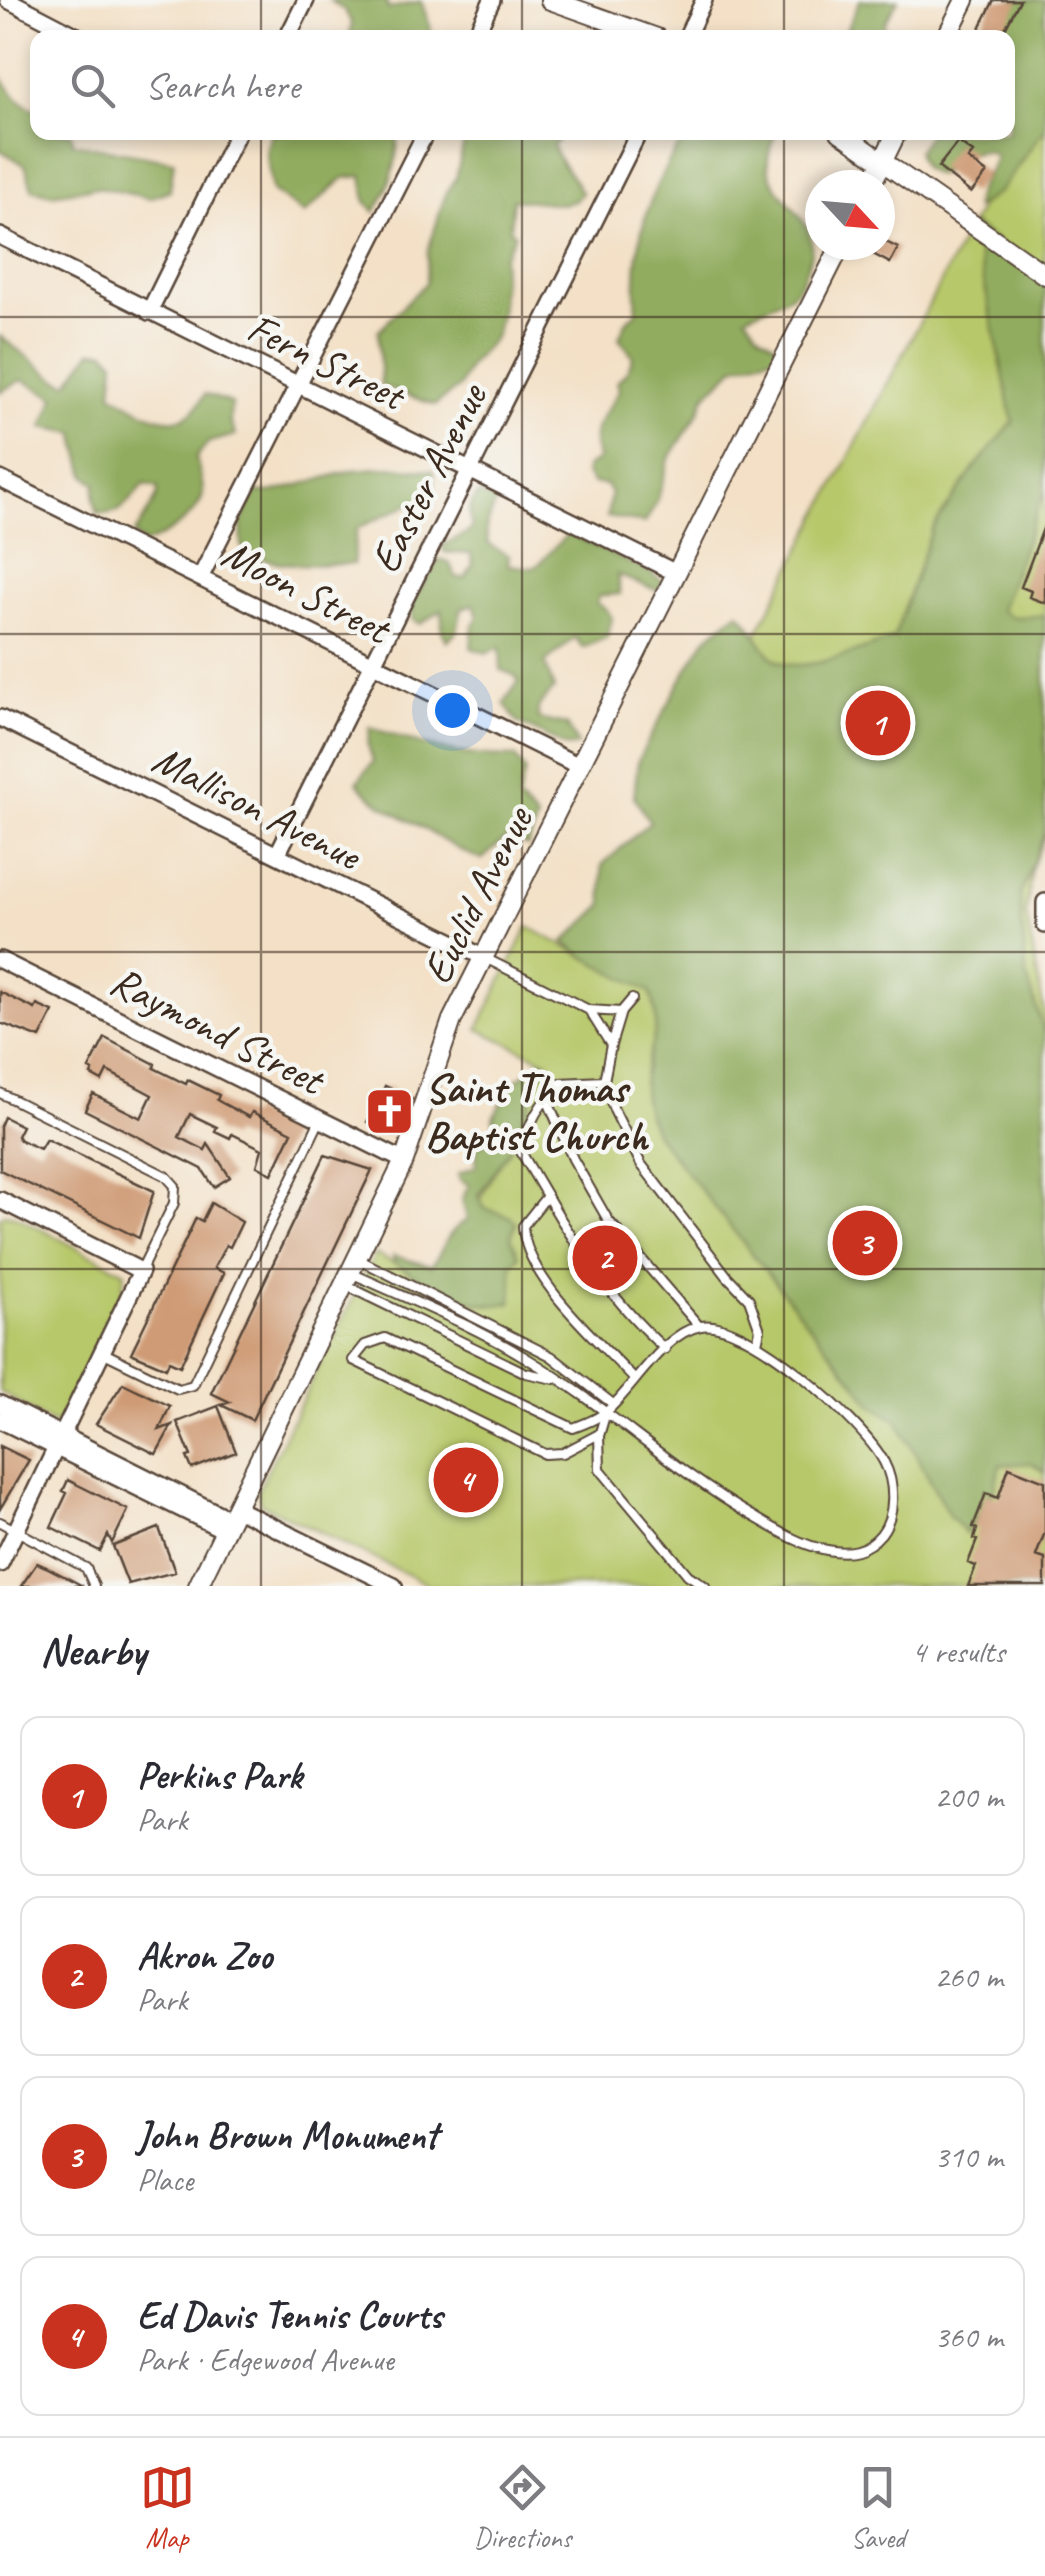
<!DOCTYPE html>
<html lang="en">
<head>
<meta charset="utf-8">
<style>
	:root { --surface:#fff; --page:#f7f7f7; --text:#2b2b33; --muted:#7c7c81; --line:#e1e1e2; --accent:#c8321e }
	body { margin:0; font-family:Caveat,sans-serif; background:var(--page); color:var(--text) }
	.compass { position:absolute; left:805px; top:170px; width:90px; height:90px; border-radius:50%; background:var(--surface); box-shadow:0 5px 15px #0003; rotate:116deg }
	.you { position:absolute; left:452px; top:710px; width:35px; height:35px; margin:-25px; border:8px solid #fff; border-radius:50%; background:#1a73e8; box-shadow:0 0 0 15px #1a73e833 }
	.badge { display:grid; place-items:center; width:65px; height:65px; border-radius:50%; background:var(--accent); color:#fff; font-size:32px; font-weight:700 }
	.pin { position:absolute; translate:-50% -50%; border:5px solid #fff; box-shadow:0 2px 10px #0006 }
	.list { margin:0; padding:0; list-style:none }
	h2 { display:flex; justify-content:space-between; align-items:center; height:130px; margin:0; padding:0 40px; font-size:42px }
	h2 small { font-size:32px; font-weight:400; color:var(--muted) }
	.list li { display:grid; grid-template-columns:65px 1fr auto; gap:30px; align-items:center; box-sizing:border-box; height:160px; margin:0 20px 20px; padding:0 20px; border:2px solid var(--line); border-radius:20px }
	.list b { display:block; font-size:38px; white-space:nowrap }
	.list p { margin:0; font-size:32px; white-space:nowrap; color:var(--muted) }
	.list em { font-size:32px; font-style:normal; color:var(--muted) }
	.icon { flex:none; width:55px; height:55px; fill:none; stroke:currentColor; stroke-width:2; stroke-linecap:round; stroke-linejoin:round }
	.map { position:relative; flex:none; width:1045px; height:1586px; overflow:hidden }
	.search { position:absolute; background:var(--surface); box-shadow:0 5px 15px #0003; left:30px; right:30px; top:30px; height:110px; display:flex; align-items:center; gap:25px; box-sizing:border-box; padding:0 35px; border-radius:20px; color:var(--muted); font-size:38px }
	.sheet { height:850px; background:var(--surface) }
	nav { display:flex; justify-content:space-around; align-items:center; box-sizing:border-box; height:140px; border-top:2px solid var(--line); background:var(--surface); font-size:28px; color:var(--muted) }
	nav a { display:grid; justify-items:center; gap:5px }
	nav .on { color:var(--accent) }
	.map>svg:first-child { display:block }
	.green { fill:#b7c86b; stroke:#797944; stroke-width:2.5 }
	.forest { fill:#91ac5f; stroke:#666b3e; stroke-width:2.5 }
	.building { fill:#cf9b76 }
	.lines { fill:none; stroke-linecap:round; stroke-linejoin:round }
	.service-casing { stroke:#574537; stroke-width:12 }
	.minor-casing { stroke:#574537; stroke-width:20 }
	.tertiary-casing { stroke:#574537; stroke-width:22 }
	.service { stroke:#fff; stroke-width:8 }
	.minor { stroke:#fff; stroke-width:15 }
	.tertiary { stroke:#fff; stroke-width:18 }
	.grid { fill:none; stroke:#3b2a1e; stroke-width:2.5; stroke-opacity:0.55 }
	.labels { text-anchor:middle; stroke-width:9; stroke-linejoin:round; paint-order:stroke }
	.street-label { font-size:42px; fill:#3b2a1e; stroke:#f6f6f2 }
	.poi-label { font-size:42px; font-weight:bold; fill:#3b2a1e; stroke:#f6f6f2; text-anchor:start }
</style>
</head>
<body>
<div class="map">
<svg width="1045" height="1586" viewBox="0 0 1045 1586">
	<rect width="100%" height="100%" fill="#f6f6f2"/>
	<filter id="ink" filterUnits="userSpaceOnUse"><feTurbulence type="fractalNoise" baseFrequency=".01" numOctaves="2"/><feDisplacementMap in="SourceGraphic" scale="20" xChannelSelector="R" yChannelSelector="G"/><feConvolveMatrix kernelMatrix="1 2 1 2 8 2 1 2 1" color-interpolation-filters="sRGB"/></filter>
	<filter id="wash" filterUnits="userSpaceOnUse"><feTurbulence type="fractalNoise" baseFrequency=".0048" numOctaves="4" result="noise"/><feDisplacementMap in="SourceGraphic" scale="40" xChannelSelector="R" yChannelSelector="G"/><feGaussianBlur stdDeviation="2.25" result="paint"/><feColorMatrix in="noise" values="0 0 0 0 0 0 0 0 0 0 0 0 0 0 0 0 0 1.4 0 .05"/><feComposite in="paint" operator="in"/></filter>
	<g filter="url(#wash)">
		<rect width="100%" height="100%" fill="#f3e0c6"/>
		<path class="green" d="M1045 75V836L1032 867 1026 914 1045 1016V1586H431L261 1504 257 1491 375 1254 440 1285 546 1061 478 1029 528 927 587 958 981 205Z
			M4 1214 15 1216 125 1272 122 1292 63 1417 54 1424C34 1414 20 1402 0 1392V1217Z"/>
		<path class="forest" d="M329 0H386L388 9 421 1 431 29 428 37H349L352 24 345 11Z
			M860 0H898L885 22 884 37H843Z
			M1013 0H1045V128L999 192 975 208C972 188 992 175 995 155 976 142 955 164 938 175 923 171 920 166 917 151L930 133 1008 132V38L996 37Z
			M0 74C9 89 20 105 37 110L38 132 71 133 73 143 174 161 170 190 150 198 97 187 51 194 32 189 25 165 0 150Z
			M689 132 775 133C772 144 765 159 769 172 780 206 822 219 809 262 805 272 802 283 795 291 788 299 758 309 746 316L760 334 780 347 773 356 736 366 705 396 699 412 669 459 657 502 645 523 607 517 611 493 606 485 592 483 585 473 587 467 599 459C584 432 606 414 619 390L617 382 628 370 633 356 619 338 626 322 637 312C631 244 648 186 689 132Z
			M272 133H398C398 162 391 187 375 212L366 202 362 176 344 178 304 214 272 191 266 150Z
			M466 133H563L553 146C561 169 574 175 581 193L575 201 563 204 513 199 510 230 515 234 503 257 501 311 494 338 469 366 459 387 435 405 381 386 378 331 426 283 428 251 446 193 456 178Z
			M972 224 1045 275V490L1000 610 1012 617 1045 616V832L1020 896 1026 974 1045 1035V1472L1032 1463 1000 1465 995 1488 966 1534 950 1517 897 1420 874 1406 656 1134C649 1118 643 1105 643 1087 644 1049 666 1033 650 992L586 958 564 942 603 905 602 865 650 822 634 797 638 760 685 673 707 637 739 612C753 625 759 644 772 657 795 680 866 647 894 638L932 529 973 470 1013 422Z
			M0 336 56 379 68 383 92 351H106L115 362 112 393C132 406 167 430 190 414 196 410 201 400 205 394L231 403 230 422 236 435 209 442 196 457C198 467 202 479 203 490 205 512 162 538 144 544L134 535 157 497 158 488 145 484C126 502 127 514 98 514L94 499 96 483 86 476 75 433 43 427 55 397 22 380 0 392Z
			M392 467 434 471V493L357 528 353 564C320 564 268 570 242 547L241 522 256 492 270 493 354 470Z
			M479 494 496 501 486 528 488 544 509 556 508 565 534 568C548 557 555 544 569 534L650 572 663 582 659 591 617 575 620 594 599 596 597 603 608 611 612 619 607 637 583 648 575 637 545 663 554 689 538 708V719L567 725 578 745 567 747 517 722 504 703 519 681 514 675 501 670 500 647 486 653 471 648 473 625 478 617 474 604 462 608 457 631 447 641 442 631V610L420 624 412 619 413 602 439 559 449 562 456 577 465 578 473 565 471 554 444 552 443 545 468 533 472 526C466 513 470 504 479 494Z
			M370 727C423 746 458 757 515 757L525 771 518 800 537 819 528 846 508 837 482 859C459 852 445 841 424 829 399 814 376 806 357 782L373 762 368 745Z
			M543 1060 548 1062 510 1149 479 1195 484 1208 511 1217 516 1223 511 1237 519 1256 512 1265V1302C474 1315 426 1282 394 1263L393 1256 431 1266C445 1249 446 1231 467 1220L462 1199 469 1185 460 1180 458 1174 476 1166 477 1145 488 1143 496 1136 493 1117 513 1083Z"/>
		<g id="blocks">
			<path class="building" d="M994 0H1020L1000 38H975Z
				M958 142 973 153 968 159 987 173 971 193 938 167Z
				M880 239 898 248 890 263 856 245H880Z
				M1044 526 1045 527V603L1029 597 1031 591 1021 587Z
				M0 992 35 1009 37 1005 53 1012 40 1038 0 1023Z
				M105 1038 155 1064 154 1068 186 1084 188 1080 219 1095 217 1100 222 1103 249 1117 252 1112 292 1132 272 1174 257 1166 262 1149 232 1134 230 1138 215 1131 217 1127 190 1114 179 1137 205 1150 208 1144 230 1177 214 1187 202 1169 85 1110 93 1094 141 1118 152 1095 107 1071 102 1081 91 1075 93 1071 89 1069Z
				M385 1086 412 1099 394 1136 367 1122Z
				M4 1117 22 1126 17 1136 20 1140 40 1149 46 1139 154 1191 139 1238 0 1170V1126Z
				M325 1155 372 1170 252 1420 221 1405 230 1402 211 1393Z
				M211 1203 242 1222 230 1247 226 1245 214 1268 224 1273 180 1366 169 1361 166 1368 131 1353 196 1218 202 1221Z
				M123 1383 170 1406 159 1430 172 1425 156 1454 96 1424Z
				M218 1406 236 1452 192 1469 187 1457 191 1456 177 1422Z
				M0 1446 29 1460 0 1509Z
				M1009 1467 1045 1481V1532L1036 1556 1045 1559V1586H968L976 1566 968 1563 977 1540 974 1539 977 1529 973 1527 986 1493 998 1498Z
				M68 1480 128 1510 112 1543 108 1535 100 1551 51 1527 67 1493 63 1491Z
				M159 1528 175 1572 128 1584 113 1546Z
				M37 1563 46 1567 83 1586H21Z"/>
		</g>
	</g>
	<g filter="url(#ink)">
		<use href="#blocks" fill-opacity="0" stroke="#574537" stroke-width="2.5"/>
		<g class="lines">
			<defs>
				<path id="service" d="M483 957 589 1010 611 1045 604 1081
					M589 1010 621 1012 611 1045
					M621 1012 632 999
					M0 1093 166 1176 175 1186 174 1203 141 1270
					M546 1097 573 1159 608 1220 699 1326
					M547 1196C579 1252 617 1306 665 1349
					M358 1259 551 1356 613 1404
					M351 1273C410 1300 473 1325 528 1359 606 1406 673 1470 751 1515 775 1529 800 1545 827 1550 848 1554 866 1552 881 1534 896 1515 895 1483 884 1462 864 1423 747 1318 701 1326 664 1332 633 1389 607 1411 598 1419 584 1424 573 1428L385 1338 365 1345 353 1360 545 1454 563 1453 599 1434
					M345 1285 526 1373 554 1379
					M102 1352 178 1389 193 1385 320 1120
					M634 1379C599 1341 525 1279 523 1226L547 1196 521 1152C527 1126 541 1101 560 1083L604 1081 614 1110 641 1164 727 1276 749 1299 760 1330 757 1343
					M606 1412 599 1436 600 1469 688 1575 705 1586
					M0 1522 86 1568 94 1586"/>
				<path id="minor" d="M8 0 81 38
					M287 38 306 0
					M474 38 492 0
					M686 38 704 0
					M0 236 676 573
					M149 312 238 132
					M0 479 579 766
					M201 576 426 132
					M0 718 483 957
					M277 855 639 132
					M1045 902V925
					M0 960 404 1161
					M0 1200 141 1271 0 1564
					M0 1404 231 1520
					M0 1420 226 1531
					M237 1509 394 1586"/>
				<path id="tertiary" d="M550 0 657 38
					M946 38 965 0
					M840 132 1045 275
					M871 185 897 132
					M198 1586 404 1161 452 1020 841 245"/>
			</defs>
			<use href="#service" class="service-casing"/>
			<use href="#minor" class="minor-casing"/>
			<use href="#tertiary" class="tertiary-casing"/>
			<use href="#service" class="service"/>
			<use href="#minor" class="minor"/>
			<use href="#tertiary" class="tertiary"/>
		</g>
	</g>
	<path class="grid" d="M261 0V38M522 0V38M784 0V38M261 132V1586M522 132V1586M784 132V1586M0 317H1045M0 634H1045M0 952H1045M0 1269H1045"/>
	<defs>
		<symbol id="church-square" viewBox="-11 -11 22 22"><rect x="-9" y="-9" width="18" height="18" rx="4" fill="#c8321e" stroke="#f6f6f2"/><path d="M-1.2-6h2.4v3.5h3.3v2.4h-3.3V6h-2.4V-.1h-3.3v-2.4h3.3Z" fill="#fff"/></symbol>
	</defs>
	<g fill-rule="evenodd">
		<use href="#church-square" x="362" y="1084" width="55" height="55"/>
	</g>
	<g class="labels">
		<g class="street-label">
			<text transform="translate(326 360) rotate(26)" y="15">Fern Street</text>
			<text transform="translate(427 478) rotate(-63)" y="15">Easter Avenue</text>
			<text transform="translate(306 590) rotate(27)" y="15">Moon Street</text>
			<text transform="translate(257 806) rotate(27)" y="15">Mallison Avenue</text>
			<text transform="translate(476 895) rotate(-63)" y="15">Euclid Avenue</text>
			<text transform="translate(217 1029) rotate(27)" y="15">Raymond Street</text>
		</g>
		<g class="poi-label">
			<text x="425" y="1102">Saint Thomas<tspan x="425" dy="48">Baptist Church</tspan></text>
		</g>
	</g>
</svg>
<svg class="compass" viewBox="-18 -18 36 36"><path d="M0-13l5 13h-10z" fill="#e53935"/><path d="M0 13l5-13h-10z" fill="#7c7c81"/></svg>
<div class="you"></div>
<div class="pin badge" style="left:878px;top:723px">1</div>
<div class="pin badge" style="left:605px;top:1258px">2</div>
<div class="pin badge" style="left:865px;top:1243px">3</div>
<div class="pin badge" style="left:466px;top:1480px">4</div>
<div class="search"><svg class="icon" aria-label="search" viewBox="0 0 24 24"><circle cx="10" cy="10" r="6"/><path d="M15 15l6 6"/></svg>Search here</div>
</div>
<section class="sheet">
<h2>Nearby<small>4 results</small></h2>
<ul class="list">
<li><span class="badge">1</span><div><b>Perkins Park</b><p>Park</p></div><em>200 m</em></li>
<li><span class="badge">2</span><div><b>Akron Zoo</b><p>Park</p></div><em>260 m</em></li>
<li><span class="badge">3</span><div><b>John Brown Monument</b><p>Place</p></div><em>310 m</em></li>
<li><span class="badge">4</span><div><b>Ed Davis Tennis Courts</b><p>Park · Edgewood Avenue</p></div><em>360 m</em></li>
</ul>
</section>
<nav>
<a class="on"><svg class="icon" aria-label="map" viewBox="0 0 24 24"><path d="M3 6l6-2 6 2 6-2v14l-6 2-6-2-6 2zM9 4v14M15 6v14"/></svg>Map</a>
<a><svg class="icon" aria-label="directions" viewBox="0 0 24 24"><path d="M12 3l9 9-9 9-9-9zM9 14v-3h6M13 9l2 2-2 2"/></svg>Directions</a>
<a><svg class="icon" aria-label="saved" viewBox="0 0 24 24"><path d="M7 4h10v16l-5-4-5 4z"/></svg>Saved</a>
</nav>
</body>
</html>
